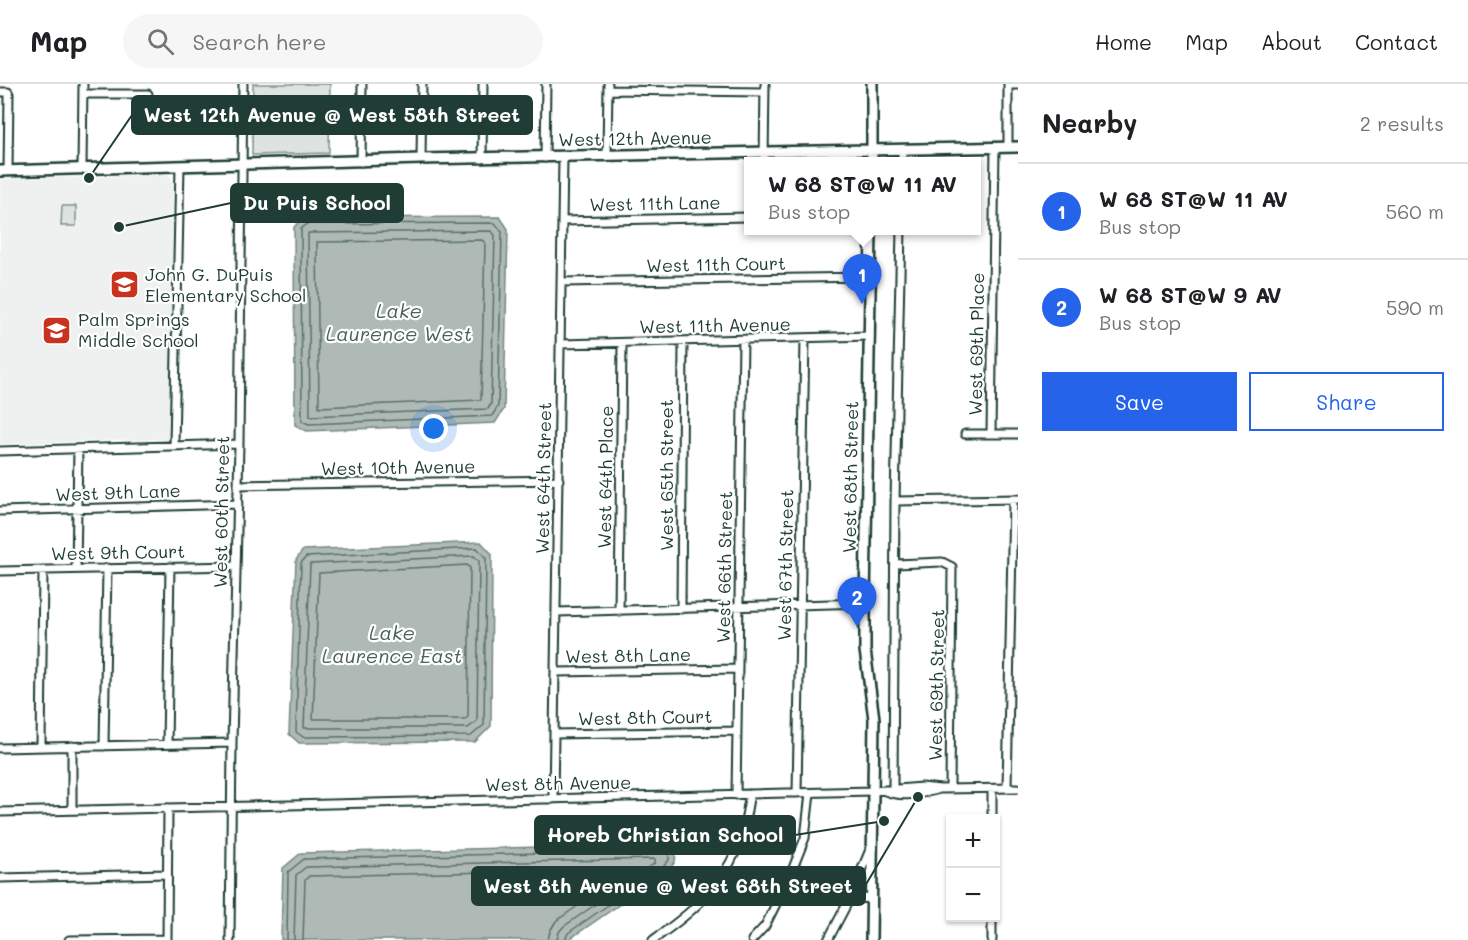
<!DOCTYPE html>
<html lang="en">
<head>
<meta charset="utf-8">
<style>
	:root { --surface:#fff; --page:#f6f6f6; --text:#202124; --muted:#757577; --line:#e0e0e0; --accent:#2563eb }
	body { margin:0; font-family:Mali,sans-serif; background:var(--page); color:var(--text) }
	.controls { position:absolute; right:18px; bottom:18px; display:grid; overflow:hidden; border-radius:0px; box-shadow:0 2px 4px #0004 }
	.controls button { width:54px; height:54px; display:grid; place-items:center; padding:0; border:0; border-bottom:2px solid var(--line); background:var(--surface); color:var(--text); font:30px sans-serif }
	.you { position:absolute; left:434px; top:345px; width:21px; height:21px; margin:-15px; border:4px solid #fff; border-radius:50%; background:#1a73e8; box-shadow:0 0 0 9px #1a73e833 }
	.badge { display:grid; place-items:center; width:39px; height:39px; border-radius:50%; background:var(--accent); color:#fff; font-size:20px; font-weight:700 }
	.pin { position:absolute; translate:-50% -50px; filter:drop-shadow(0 2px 3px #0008) }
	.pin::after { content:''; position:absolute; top:32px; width:21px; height:18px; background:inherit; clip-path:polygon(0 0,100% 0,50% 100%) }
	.popup { position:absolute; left:744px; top:73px; width:237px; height:78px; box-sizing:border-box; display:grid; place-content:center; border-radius:0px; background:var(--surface); filter:drop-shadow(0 2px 4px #0005); font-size:20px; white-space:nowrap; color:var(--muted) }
	.popup b { font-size:22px; color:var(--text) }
	.popup::after { content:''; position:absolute; left:50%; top:100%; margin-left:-12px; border:12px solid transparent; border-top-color:var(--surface) }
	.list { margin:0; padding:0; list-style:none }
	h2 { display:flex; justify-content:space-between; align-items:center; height:78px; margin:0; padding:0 24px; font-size:26px }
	h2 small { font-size:20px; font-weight:400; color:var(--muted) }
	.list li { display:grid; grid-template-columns:39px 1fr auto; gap:18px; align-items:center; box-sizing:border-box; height:96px; padding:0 24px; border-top:2px solid var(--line) }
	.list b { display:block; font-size:22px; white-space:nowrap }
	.list p { margin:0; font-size:20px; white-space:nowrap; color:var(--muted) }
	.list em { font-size:20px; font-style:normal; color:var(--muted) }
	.actions { display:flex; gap:12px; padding:18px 24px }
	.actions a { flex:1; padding:14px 0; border:2px solid var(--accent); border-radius:0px; text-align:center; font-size:21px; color:var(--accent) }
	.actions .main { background:var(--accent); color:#fff }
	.icon { flex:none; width:33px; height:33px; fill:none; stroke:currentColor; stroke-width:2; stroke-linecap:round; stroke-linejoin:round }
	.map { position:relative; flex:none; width:1018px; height:856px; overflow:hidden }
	header { display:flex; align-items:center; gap:36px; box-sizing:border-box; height:84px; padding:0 30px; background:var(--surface); border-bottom:2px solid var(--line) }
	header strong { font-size:28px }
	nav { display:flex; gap:33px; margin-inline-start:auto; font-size:21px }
	.search { width:420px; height:54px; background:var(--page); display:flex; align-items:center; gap:15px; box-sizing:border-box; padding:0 21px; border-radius:33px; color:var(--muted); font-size:22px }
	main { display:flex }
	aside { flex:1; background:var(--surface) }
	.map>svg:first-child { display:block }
	.built { fill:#eef1f0 }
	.green { fill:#dee3e2; stroke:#7e908b; stroke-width:1.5 }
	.water { fill:#afbab7; stroke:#758883; stroke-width:1.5 }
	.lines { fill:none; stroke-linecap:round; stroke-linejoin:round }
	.shore { stroke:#596f68; stroke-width:1.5 }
	.minor-casing { stroke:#1f3d34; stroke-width:11 }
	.major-casing { stroke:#1f3d34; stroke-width:14 }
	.minor { stroke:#fff; stroke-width:7 }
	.major { stroke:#fff; stroke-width:9 }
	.labels { text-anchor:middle; stroke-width:4.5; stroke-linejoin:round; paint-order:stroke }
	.street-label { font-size:18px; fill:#1f3d34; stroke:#fff }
	.poi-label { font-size:18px; fill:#1f3d34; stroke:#fff; text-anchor:start }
	.water-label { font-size:20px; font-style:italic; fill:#4a625b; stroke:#fff }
	.leader { fill:none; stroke:#1f3d34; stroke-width:2 }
	.callout-dot { fill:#1f3d34; stroke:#fff; stroke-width:2 }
	.callout { fill:#1f3d34; stroke:#1f3d34; stroke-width:2 }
	.callout-label { font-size:20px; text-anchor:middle; font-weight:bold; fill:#fff }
</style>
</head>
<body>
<header>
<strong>Map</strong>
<div class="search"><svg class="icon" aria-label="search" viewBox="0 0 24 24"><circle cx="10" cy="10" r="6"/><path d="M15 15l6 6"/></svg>Search here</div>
<nav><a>Home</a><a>Map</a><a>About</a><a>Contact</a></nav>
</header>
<main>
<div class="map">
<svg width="1018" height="856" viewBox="0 0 1018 856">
	<rect width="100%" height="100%" fill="#fff"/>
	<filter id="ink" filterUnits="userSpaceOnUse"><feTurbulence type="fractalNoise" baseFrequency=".0167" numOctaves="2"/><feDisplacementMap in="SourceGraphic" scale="12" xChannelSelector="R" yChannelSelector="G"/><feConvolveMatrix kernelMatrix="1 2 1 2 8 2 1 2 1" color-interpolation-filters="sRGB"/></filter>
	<g filter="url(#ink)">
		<path class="built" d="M169 91 173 97 169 355 0 360V95Z"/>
		<path class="green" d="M253 0H330L329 69 252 71Z
			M62 122H76V142H61Z"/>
		<path class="water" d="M500 133 508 145 504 325 495 339 307 347 295 341 294 143 303 134Z
			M481 458 492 470 491 642 475 658 299 659 289 650 296 476 303 466Z
			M666 760 676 768 675 778 668 787 568 856H281L283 784 301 769Z"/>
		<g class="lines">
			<path class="shore" d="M495 139 502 148 498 322 492 332 309 340 302 337 301 145 307 140Z
				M491 147 495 151 491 320 488 325 310 332 308 149Z
				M482 156 485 159 481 316 319 323 317 158Z
				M477 464 486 474 484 641 471 652 303 653 296 648 301 479 306 473Z
				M474 472 479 477 477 637 468 644H304L310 480Z
				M467 481 470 484 468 633 465 635H313L319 489Z
				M287 856 288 788 304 775 663 766 669 770V776L664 782 568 849 565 856
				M294 856 296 791 306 783 655 775V779L563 843 559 848 557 856
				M303 856 305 796 309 792 625 785V789L556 837 550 847 548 856"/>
			<defs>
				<path id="minor" d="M1008 1H1018
					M608 6 764 8
					M0 8H8L9 10 8 87
					M83 10H148
					M1008 63V0
					M607 72 608 0
					M545 74 546 0
					M421 75 422 0
					M482 75 483 0
					M764 77 765 0
					M902 77V65
					M361 78 362 0
					M82 85 83 0
					M562 137 748 133
					M561 198 870 193
					M561 260 870 252
					M965 350H1018
					M991 350 995 63
					M174 361 180 82
					M0 367 239 360
					M238 401 559 396
					M895 417 1018 415
					M0 427 238 420
					M896 480 942 478 952 483 950 705
					M76 485 78 365
					M0 487 236 482
					M681 525 683 257
					M619 527 622 259
					M557 528 865 519
					M556 588 738 585
					M554 650 736 647
					M167 660 170 483
					M104 662 107 484
					M41 663 43 486
					M0 664 232 659
					M893 704 895 417 901 146
					M1007 704 1013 416
					M885 707C901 714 920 710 936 706
					M797 709 805 254
					M736 711 743 256
					M553 715 563 74
					M72 726V662
					M0 728 873 707 922 703 940 705 1018 704
					M992 734V705
					M0 794 167 790
					M848 818 855 815 871 814
					M69 856 167 855
					M167 856 168 724
					M230 856 232 659 239 360 243 0
					M653 856C690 830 718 807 737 765 745 748 746 728 750 710
					M752 856 765 842 789 794 805 754 810 709
					M828 856 848 818 871 763
					M992 856V834"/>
				<path id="major" d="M872 77V0
					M0 87 421 75 1018 63
					M871 146 865 519V566L874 635 871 856"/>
			</defs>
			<use href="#minor" class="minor-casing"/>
			<use href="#major" class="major-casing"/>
			<use href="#minor" class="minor"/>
			<use href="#major" class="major"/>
		</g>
	</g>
	<defs>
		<symbol id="school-square" viewBox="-11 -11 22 22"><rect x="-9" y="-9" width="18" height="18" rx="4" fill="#c8321e" stroke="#fff"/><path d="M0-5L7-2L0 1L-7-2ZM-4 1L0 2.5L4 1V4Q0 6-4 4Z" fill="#fff"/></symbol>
	</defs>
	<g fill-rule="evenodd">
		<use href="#school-square" x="108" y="184" width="33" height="33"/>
		<use href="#school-square" x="40" y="230" width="33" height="33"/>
	</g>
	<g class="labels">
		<g class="street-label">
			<text transform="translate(635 55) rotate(-1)" y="6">West 12th Avenue</text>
			<text transform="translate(655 120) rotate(-1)" y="6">West 11th Lane</text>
			<text transform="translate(716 181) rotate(-1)" y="6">West 11th Court</text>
			<text transform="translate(715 242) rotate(-1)" y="6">West 11th Avenue</text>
			<text transform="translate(977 260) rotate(-89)" y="6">West 69th Place</text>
			<text transform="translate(398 384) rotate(-1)" y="6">West 10th Avenue</text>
			<text transform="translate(667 391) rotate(-90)" y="6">West 65th Street</text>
			<text transform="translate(606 393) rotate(-89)" y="6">West 64th Place</text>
			<text transform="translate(851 393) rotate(-89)" y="6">West 68th Street</text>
			<text transform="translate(544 394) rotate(-89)" y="6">West 64th Street</text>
			<text transform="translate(118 409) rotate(-2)" y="6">West 9th Lane</text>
			<text transform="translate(222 428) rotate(-89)" y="6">West 60th Street</text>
			<text transform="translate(118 469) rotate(-1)" y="6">West 9th Court</text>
			<text transform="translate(786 481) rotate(-89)" y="6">West 67th Street</text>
			<text transform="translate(725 483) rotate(-89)" y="6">West 66th Street</text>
			<text transform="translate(628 572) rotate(-1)" y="6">West 8th Lane</text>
			<text transform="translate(937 601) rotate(-89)" y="6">West 69th Street</text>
			<text transform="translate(645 634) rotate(-1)" y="6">West 8th Court</text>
			<text transform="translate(558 700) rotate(-1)" y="6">West 8th Avenue</text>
		</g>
		<g class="poi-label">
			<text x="145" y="197">John G. DuPuis<tspan x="145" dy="21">Elementary School</tspan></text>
			<text x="78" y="242">Palm Springs<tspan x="78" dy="21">Middle School</tspan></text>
		</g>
		<g class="water-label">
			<text x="399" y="234">Lake<tspan x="399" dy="23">Laurence West</tspan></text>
			<text x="392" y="556">Lake<tspan x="392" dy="23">Laurence East</tspan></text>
		</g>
	</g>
	<path class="leader" d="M89 94L132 31M119 143L231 119M884 737L795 751M918 713L865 802"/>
	<g class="callout-dot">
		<circle cx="89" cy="94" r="6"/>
		<circle cx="119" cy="143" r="6"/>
		<circle cx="884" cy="737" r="6"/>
		<circle cx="918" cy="713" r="6"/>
	</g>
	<g class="callout">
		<rect x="132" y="12" width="400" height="38" rx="6"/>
		<rect x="231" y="100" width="172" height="38" rx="6"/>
		<rect x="535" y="732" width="260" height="38" rx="6"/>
		<rect x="472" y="783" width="393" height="38" rx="6"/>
	</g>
	<g class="callout-label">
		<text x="332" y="38">West 12th Avenue @ West 58th Street</text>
		<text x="317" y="126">Du Puis School</text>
		<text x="665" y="758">Horeb Christian School</text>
		<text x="668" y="809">West 8th Avenue @ West 68th Street</text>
	</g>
</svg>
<div class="controls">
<button>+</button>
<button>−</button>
</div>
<div class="you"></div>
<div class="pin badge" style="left:862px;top:220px">1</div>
<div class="popup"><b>W 68 ST@W 11 AV</b>Bus stop</div>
<div class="pin badge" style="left:857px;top:543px">2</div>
</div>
<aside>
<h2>Nearby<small>2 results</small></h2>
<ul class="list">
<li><span class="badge">1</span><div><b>W 68 ST@W 11 AV</b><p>Bus stop</p></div><em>560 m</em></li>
<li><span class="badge">2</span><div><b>W 68 ST@W 9 AV</b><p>Bus stop</p></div><em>590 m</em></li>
</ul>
<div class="actions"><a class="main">Save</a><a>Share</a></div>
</aside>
</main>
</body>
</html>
